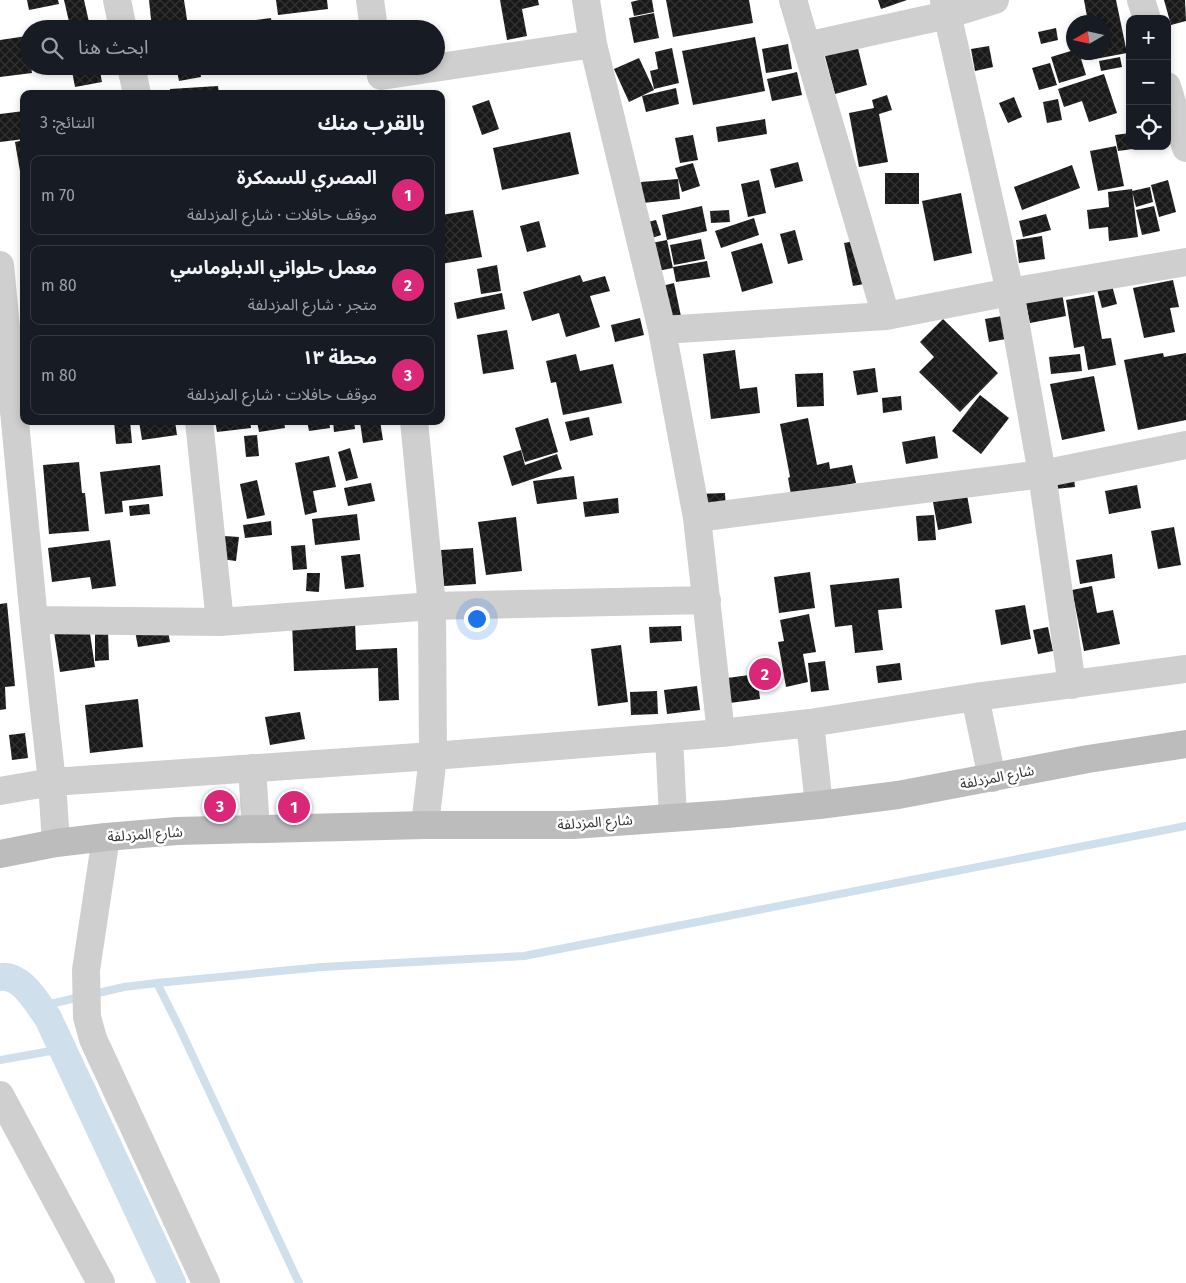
<!DOCTYPE html>
<html lang="ar">
<head>
<meta charset="utf-8">
<style>
	:root { --surface:#171b24; --page:#20242c; --text:#f1f3f6; --muted:#9ea1a6; --line:#363941; --accent:#db2777 }
	body { margin:0; font-family:"Fira Sans","Noto Sans Arabic",sans-serif; background:var(--page); color:var(--text); direction:rtl }
	.controls { position:absolute; right:15px; top:15px; display:grid; overflow:hidden; border-radius:10px; box-shadow:0 2px 8px #0003 }
	.controls button { width:45px; height:45px; display:grid; place-items:center; padding:0; border:0; border-bottom:1px solid var(--line); background:var(--surface); color:var(--text); font:25px sans-serif }
	.compass { position:absolute; left:1066px; top:15px; width:45px; height:45px; border-radius:50%; background:var(--surface); box-shadow:0 2px 8px #0003; rotate:261deg }
	.you { position:absolute; left:476px; top:618px; width:18px; height:18px; margin:-12px; border:4px solid #fff; border-radius:50%; background:#1a73e8; box-shadow:0 0 0 8px #1a73e833 }
	.badge { display:grid; place-items:center; width:32px; height:32px; border-radius:50%; background:var(--accent); color:#fff; font-size:16px; font-weight:700 }
	.pin { position:absolute; translate:-50% -50%; border:2px solid #fff; box-shadow:0 1px 5px #0006 }
	.list { margin:0; padding:0; list-style:none }
	h2 { display:flex; justify-content:space-between; align-items:center; height:65px; margin:0; padding:0 20px; font-size:21px }
	h2 small { font-size:16px; font-weight:400; color:var(--muted) }
	.list li { display:grid; grid-template-columns:32px 1fr auto; gap:15px; align-items:center; box-sizing:border-box; height:80px; margin:0 10px 10px; padding:0 10px; border:1px solid var(--line); border-radius:10px }
	.list b { display:block; font-size:19px; white-space:nowrap }
	.list p { margin:0; font-size:16px; white-space:nowrap; color:var(--muted) }
	.list em { font-size:16px; font-style:normal; color:var(--muted) }
	.icon { flex:none; width:28px; height:28px; fill:none; stroke:currentColor; stroke-width:2; stroke-linecap:round; stroke-linejoin:round }
	.map { position:relative; flex:none; width:1186px; height:1283px; overflow:hidden; direction:ltr }
	.search { position:absolute; background:var(--surface); box-shadow:0 2px 8px #0003; left:20px; top:20px; width:425px; height:55px; display:flex; align-items:center; gap:12px; box-sizing:border-box; padding:0 18px; border-radius:28px; color:var(--muted); font-size:19px }
	.panel { position:absolute; background:var(--surface); box-shadow:0 2px 8px #0003; left:20px; top:90px; width:425px; height:335px; border-radius:10px; direction:rtl }
	.map>svg:first-child { display:block }
	.lines { fill:none; stroke-linecap:round; stroke-linejoin:round }
	.stream { stroke:#cfdfeb; stroke-width:8 }
	.canal { stroke:#cfdfeb; stroke-width:28 }
	.building { fill:url(#building-cross-hatch) }
	.street { stroke:#cfcfcf; stroke-width:28 }
	.secondary { stroke:#bcbcbc; stroke-width:28 }
	.labels { text-anchor:middle; stroke-width:5; stroke-linejoin:round; paint-order:stroke }
	.street-label { font-size:14px; fill:#323232; stroke:#fff }
</style>
</head>
<body>
<div class="map">
<svg width="1186" height="1283" viewBox="0 0 1186 1283">
	<defs>
		<pattern id="building-cross-hatch" width="8" height="8" patternUnits="userSpaceOnUse" patternTransform="scale(1.25)"><rect width="8" height="8" fill="#191919"/><path d="M0 0l8 8M0 8l8-8" fill="none" stroke="#323232"/></pattern>
	</defs>
	<rect width="100%" height="100%" fill="#fff"/>
	<g class="lines">
		<path class="stream" d="M157 983 181 1031 299 1283
			M37 1007 124 987 157 983 322 967 524 956 1186 826
			M0 1060 62 1049"/>
		<path class="canal" d="M0 977C22 974 37 1003 48 1018L172 1283"/>
	</g>
	<path class="building" d="M27 0H58L59 4 29 10Z
		M64 0H84L89 22 70 26Z
		M149 0H184L188 26 152 29Z
		M276 0H327L328 9 278 15Z
		M500 0H538L539 5 522 9 527 36 507 40Z
		M639 0H652L654 12 634 16 631 2Z
		M666 0H749L753 23 673 37Z
		M878 0H907L881 9Z
		M1084 0H1116L1127 53 1095 59 1094 52H1104V22H1088Z
		M1164 0H1185L1186 21 1171 25Z
		M654 13 659 38 634 43 629 18Z
		M271 18 272 29H223V24Z
		M1056 28 1058 40 1041 44 1038 32Z
		M854 32 867 85 835 94 821 41Z
		M27 36 29 66H31L32 73 0 77V40Z
		M755 37 765 91 693 105 682 51Z
		M788 44 792 69 766 73 762 49Z
		M989 46 993 67 975 71 971 49Z
		M672 48 679 83 654 89 650 71 658 69 655 52Z
		M1074 50V52H1079L1086 75 1059 83 1051 57Z
		M1120 57 1122 67 1101 71 1099 61Z
		M639 58 654 90 629 102 614 69Z
		M1050 63 1057 85 1039 90 1032 68Z
		M71 66H99L102 82 75 87Z
		M176 66H199L201 77 179 81Z
		M797 72 802 95 772 101 767 79Z
		M1104 74 1117 113 1089 122 1082 101 1064 107 1058 89Z
		M218 86 219 94H170V89Z
		M676 88 679 104 646 112 642 96Z
		M887 95 892 110 879 114 888 162 859 167 849 113 874 108 872 100Z
		M1014 97 1022 117 1008 123 999 103Z
		M1058 99 1062 120 1047 123 1043 102Z
		M489 100 499 129 482 135 472 106Z
		M24 111V139L0 142V114Z
		M765 119 767 134 718 142 716 127Z
		M570 132 579 174 502 190 493 148Z
		M1130 133V146H1133V149L1118 151 1115 135Z
		M693 135 698 160 680 163 675 138Z
		M24 140V176L21 177 15 142Z
		M1116 146 1124 186 1098 191 1090 151Z
		M798 162 803 181 775 188 770 169Z
		M693 163 700 186 682 192 675 168Z
		M1072 165 1080 188 1022 210 1014 187Z
		M885 173H919V204H885Z
		M678 179 680 199 643 203 641 182Z
		M759 180 766 213 748 217 741 184Z
		M1168 180 1176 212 1159 217 1151 185Z
		M1150 187 1153 202 1136 207 1132 191Z
		M1132 189 1138 237 1109 241 1108 227 1089 229 1087 210 1109 207 1108 192Z
		M961 193 972 253 934 261 922 201Z
		M702 206 707 231 667 240 662 215Z
		M1154 206 1160 231 1142 235 1136 210Z
		M473 210 482 257 441 264V215Z
		M729 210 730 222 711 223 710 211Z
		M1046 214 1051 230 1023 237 1019 221Z
		M754 218 759 235 721 248 715 231Z
		M656 220 661 235 643 241 639 224Z
		M539 221 546 247 527 252 520 226Z
		M795 230 803 260 788 264 780 234Z
		M1042 236 1045 259 1019 263 1016 240Z
		M701 239 705 259 674 265 670 245Z
		M667 240 673 268 652 272 646 244Z
		M860 240 869 283 853 286 844 243Z
		M762 243 773 283 742 292 731 252Z
		M707 261 710 277 676 282 673 267Z
		M497 265 501 291 481 294 477 269Z
		M580 275 583 282 605 276 610 291 590 296 600 327 566 337 559 313 532 321 523 292Z
		M1110 278 1117 304 1102 308 1095 282Z
		M1173 280 1179 307 1170 308 1175 332 1144 338 1133 288Z
		M674 283 682 321 666 324 658 287Z
		M1061 287 1066 316 1030 323 1024 294Z
		M502 293 505 309 457 319 454 303Z
		M1094 295 1102 339 1111 338 1116 365 1088 370 1084 346 1074 348 1066 300Z
		M1002 316 1006 339 989 342 985 319Z
		M640 318 644 335 615 342 611 325Z
		M943 319 998 373 960 412 919 372 934 357 920 342Z
		M507 330 514 369 483 374 477 335Z
		M735 350 740 389 757 387 760 413 711 419 703 354Z
		M1163 353 1164 357 1186 353V420L1138 430 1124 360Z
		M576 354 580 371 613 364 622 403 563 415 556 382 551 383 546 361Z
		M1080 354 1082 371 1051 374 1049 357Z
		M875 368 878 392 857 395 853 371Z
		M823 373 824 406 797 407 795 374Z
		M1094 376 1105 431 1062 440 1050 384Z
		M980 395 1009 418 981 454 952 431Z
		M901 396 902 410 883 413 882 398Z
		M589 417 593 435 570 441 565 422Z
		M548 418 558 452 525 462 515 428Z
		M808 418 817 465 829 462 830 469 852 465 856 483 791 495 788 478 790 477 780 424Z
		M114 421H130L132 443 116 444Z
		M139 421H175L177 435 142 440Z
		M215 421H250L251 428 217 432Z
		M257 421H284L285 428 259 432Z
		M307 421H329L330 428 309 431Z
		M333 421H354L355 429 334 432Z
		M367 421H380L383 440 363 443 360 422Z
		M257 435 259 456 246 457 244 436Z
		M935 436 938 458 906 464 902 442Z
		M350 448 358 478 346 481 338 452Z
		M521 450 525 465 557 454 562 469 512 486 503 456Z
		M329 456 336 487 313 491 317 512 305 515 295 463Z
		M79 462 82 493H85L89 531 49 534 43 465Z
		M160 465 163 496 122 501 123 512 105 514 100 472Z
		M1073 469 1075 487 1055 489 1054 471Z
		M574 476 577 499 537 504 533 481Z
		M257 480 265 515 247 519 240 484Z
		M371 483 375 501 348 506 344 488Z
		M1137 485 1141 508 1109 514 1105 491Z
		M725 493 726 510 698 511 697 494Z
		M967 495 972 523 938 530 933 502Z
		M618 498 619 513 585 517 583 502Z
		M149 504 150 514 130 516 129 506Z
		M357 514 360 540 315 545 312 519Z
		M934 515 936 540 918 541 916 516Z
		M516 517 522 571 486 575 478 522Z
		M271 521 272 535 245 538 243 525Z
		M1174 527 1181 565 1158 569 1151 531Z
		M224 536 239 537 236 561 221 559Z
		M110 540 116 586 92 589 90 577 52 582 48 548Z
		M305 545 307 569 293 570 291 546Z
		M473 548 476 584 444 586 441 550Z
		M360 554 364 587 345 589 341 556Z
		M1112 554 1115 578 1080 584 1076 560Z
		M810 572 815 608 779 613 774 577Z
		M307 573H320L319 592 306 591Z
		M899 578 902 608 878 610 883 650 855 653 852 625 835 627 830 585Z
		M1092 586 1097 613 1113 610 1120 644 1084 651 1072 590Z
		M7 603 15 686 5 687 6 709 0 710V604Z
		M1025 605 1031 639 1001 645 995 610Z
		M809 614 816 652 803 654 808 682 786 687 778 642 784 641 780 620Z
		M355 621 356 650 397 648 399 700 379 701 378 668 294 671 292 623Z
		M167 626 170 642 138 647 135 631Z
		M681 626 682 641 650 643 649 627Z
		M89 627 95 667 60 672 54 632Z
		M1048 627 1053 651 1038 654 1033 630Z
		M108 632 109 660 95 661V633Z
		M621 645 628 702 598 706 591 649Z
		M825 661 829 690 811 692 808 663Z
		M900 663 902 680 878 683 876 666Z
		M757 674 760 699 730 703 727 678Z
		M697 686 700 710 667 714 664 690Z
		M657 691 658 714 631 715 630 692Z
		M138 699 143 747 90 753 85 705Z
		M300 712 305 739 270 745 265 717Z
		M25 733 28 758 12 760 9 735Z"/>
	<g class="lines">
		<path class="street" d="M117 0 123 29
			M370 0 374 29
			M586 0 593 44 662 330 697 518 721 733
			M793 0 886 316
			M944 0 1010 292 1042 474 1072 685
			M1141 0 1147 19
			M806 46 947 15 995 0
			M131 66 137 94
			M381 76 593 44
			M1167 86 1186 148
			M0 265 34 620 52 782 56 843
			M662 330 886 316 1010 292 1186 262
			M199 421 220 622
			M414 421 432 606 433 756 425 825
			M697 518 1042 474 1186 445
			M34 620 220 622 432 606 707 600
			M975 697 992 778
			M810 723 819 805
			M669 737 673 817
			M252 768 256 829
			M0 791 52 782 433 756 721 733 810 723 975 697 1186 669
			M106 837 86 970 87 1017 93 1039 206 1283
			M0 1095 101 1283"/>
		<path class="secondary" d="M0 854 56 843 106 837 177 831 425 825H573L727 814 819 805 898 795 1088 759 1186 744"/>
	</g>
	<g class="labels">
		<g class="street-label">
			<text transform="translate(997 777) rotate(-11)" y="5">شارع المزدلفة</text>
			<text transform="translate(595 822) rotate(-4)" y="5">شارع المزدلفة</text>
			<text transform="translate(145 834) rotate(-4)" y="5">شارع المزدلفة</text>
		</g>
	</g>
</svg>
<div class="controls">
<button>+</button>
<button>−</button>
<button><svg class="icon" aria-label="locate" viewBox="0 0 24 24"><circle cx="12" cy="12" r="6"/><path d="M12 2v4M12 18v4M2 12h4M18 12h4"/></svg></button>
</div>
<svg class="compass" viewBox="-18 -18 36 36"><path d="M0-13l5 13h-10z" fill="#e53935"/><path d="M0 13l5-13h-10z" fill="#9ea1a6"/></svg>
<div class="you"></div>
<div class="pin badge" style="left:294px;top:807px">1</div>
<div class="pin badge" style="left:765px;top:674px">2</div>
<div class="pin badge" style="left:220px;top:806px">3</div>
<div class="search"><svg class="icon" aria-label="search" viewBox="0 0 24 24"><circle cx="10" cy="10" r="6"/><path d="M15 15l6 6"/></svg>ابحث هنا</div>
<section class="panel">
<h2>بالقرب منك<small>النتائج: 3</small></h2>
<ul class="list">
<li><span class="badge">1</span><div><b>المصري للسمكرة</b><p>موقف حافلات · شارع المزدلفة</p></div><em>70 m</em></li>
<li><span class="badge">2</span><div><b>معمل حلواني الدبلوماسي</b><p>متجر · شارع المزدلفة</p></div><em>80 m</em></li>
<li><span class="badge">3</span><div><b>محطة ١٣</b><p>موقف حافلات · شارع المزدلفة</p></div><em>80 m</em></li>
</ul>
</section>
</div>
</body>
</html>
